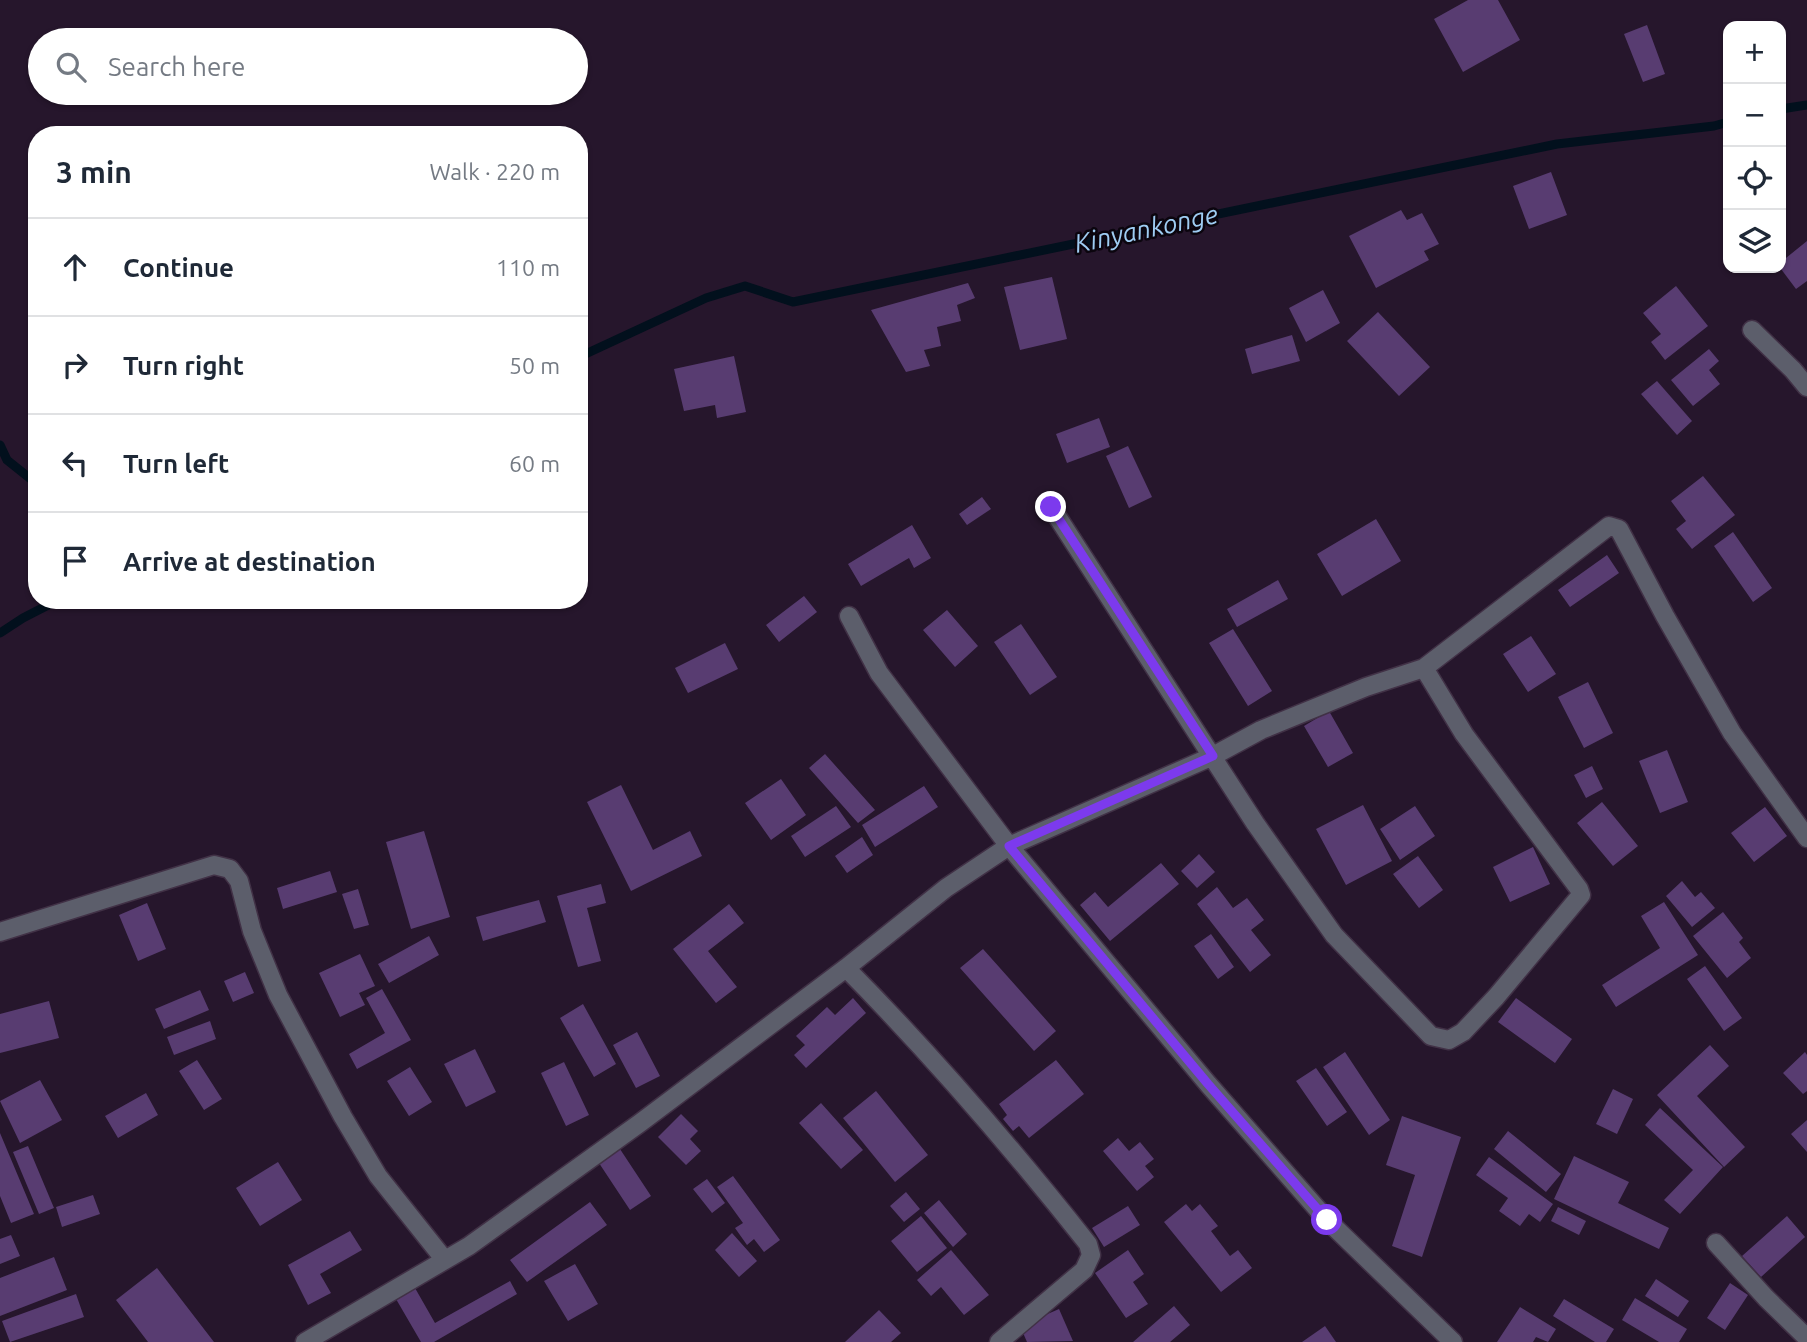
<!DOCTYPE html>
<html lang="en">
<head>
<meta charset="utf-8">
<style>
	:root { --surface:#fff; --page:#f2f2f3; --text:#1f2937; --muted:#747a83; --line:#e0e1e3 }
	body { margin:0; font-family:Ubuntu,sans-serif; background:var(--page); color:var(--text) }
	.controls { position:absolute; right:21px; top:21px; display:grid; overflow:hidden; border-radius:14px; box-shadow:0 2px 5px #0004 }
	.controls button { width:63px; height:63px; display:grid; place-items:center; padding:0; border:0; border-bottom:2px solid var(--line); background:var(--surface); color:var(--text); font:35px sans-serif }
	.stop { position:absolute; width:21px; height:21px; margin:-16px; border:5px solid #7c3aed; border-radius:50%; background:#fff }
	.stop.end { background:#7c3aed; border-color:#fff; box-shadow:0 2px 7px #0008 }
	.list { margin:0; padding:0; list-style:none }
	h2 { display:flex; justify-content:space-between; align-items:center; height:91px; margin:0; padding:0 28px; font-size:30px }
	h2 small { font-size:23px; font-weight:400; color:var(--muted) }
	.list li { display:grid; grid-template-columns:46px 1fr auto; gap:21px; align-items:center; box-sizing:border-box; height:98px; padding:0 28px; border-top:2px solid var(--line) }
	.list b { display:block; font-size:26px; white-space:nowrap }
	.list em { font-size:23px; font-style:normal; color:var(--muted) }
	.icon { flex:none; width:38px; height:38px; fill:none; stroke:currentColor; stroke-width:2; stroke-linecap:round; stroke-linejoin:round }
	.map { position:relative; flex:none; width:1807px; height:1342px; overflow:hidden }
	.search { position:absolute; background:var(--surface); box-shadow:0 2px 5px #0004; left:28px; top:28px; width:560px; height:77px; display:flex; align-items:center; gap:18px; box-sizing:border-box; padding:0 24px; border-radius:38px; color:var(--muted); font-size:26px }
	.panel { position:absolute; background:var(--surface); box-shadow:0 2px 5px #0004; left:28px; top:126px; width:560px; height:483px; border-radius:28px }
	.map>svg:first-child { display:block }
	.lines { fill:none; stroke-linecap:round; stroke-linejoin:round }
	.stream { stroke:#02101d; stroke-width:9 }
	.building { fill:#583c71 }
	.minor-casing { stroke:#413146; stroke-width:21 }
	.minor { stroke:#5c5e6b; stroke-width:18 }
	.route { stroke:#7c3aed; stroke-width:9 }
	.labels { text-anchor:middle; stroke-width:5; stroke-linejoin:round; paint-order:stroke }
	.water-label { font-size:26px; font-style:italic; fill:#9eccf2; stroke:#0b050e }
</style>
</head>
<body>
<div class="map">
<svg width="1807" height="1342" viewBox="0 0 1807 1342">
	<rect width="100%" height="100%" fill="#26162c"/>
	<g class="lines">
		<path class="stream" d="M1781 109 1807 105
			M579 357 706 298 745 286 793 302 1557 144 1714 126 1728 122
			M0 445 7 460 37 484
			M0 633 23 618 58 600"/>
	</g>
	<path class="building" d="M1468 0H1498L1520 40 1463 72 1434 19Z
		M1647 25 1665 74 1643 82 1624 34Z
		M1551 172 1567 215 1529 229 1513 186Z
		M1401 210 1407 220 1422 213 1439 244 1424 251 1429 260 1376 288 1349 236Z
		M1807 241V281L1796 289 1781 269V262Z
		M1052 277 1067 339 1020 350 1004 287Z
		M968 283 975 298 957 305 961 321 937 327 941 346 924 350 930 366 906 372 871 310Z
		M1676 286 1708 326 1665 360 1651 342 1661 334 1643 313Z
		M1323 290 1340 323 1306 342 1289 308Z
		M1378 312 1430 367 1399 396 1347 341Z
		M1292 335 1300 361 1252 374 1245 349Z
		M1709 349 1719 361 1709 370 1720 384 1693 406 1671 380Z
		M734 356 746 412 717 418 715 405 684 411 674 369Z
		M1657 381 1692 421 1677 435 1641 394Z
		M1099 418 1110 447 1067 463 1056 434Z
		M1128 446 1152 497 1129 508 1106 456Z
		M1703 476 1735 515 1692 549 1676 529 1686 521 1671 501Z
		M982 497 991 509 967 525 959 514Z
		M1376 519 1401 561 1342 596 1317 554Z
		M912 525 931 558 914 568 909 558 861 586 848 564Z
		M1733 532 1772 588 1753 602 1714 546Z
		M1607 555 1619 573 1570 607 1558 590Z
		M1278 580 1288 599 1237 627 1227 609Z
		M804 596 817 612 779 642 766 625Z
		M947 610 978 646 955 667 923 630Z
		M1021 624 1057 677 1030 695 994 642Z
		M1233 629 1272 691 1248 706 1209 643Z
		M1531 636 1556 674 1528 692 1503 654Z
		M725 643 738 669 688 693 675 668Z
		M1588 682 1613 733 1584 748 1558 697Z
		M1329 711 1353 753 1328 767 1304 726Z
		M1667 750 1688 802 1660 813 1639 761Z
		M825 754 875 810 858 823 809 768Z
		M1592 766 1603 789 1586 798 1574 775Z
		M781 779 806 815 771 840 745 803Z
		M621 785 653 850 690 831 702 856 631 891 587 802Z
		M924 786 938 807 875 847 862 825Z
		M1602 802 1638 846 1613 866 1577 823Z
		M1363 805 1392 861 1346 885 1316 829Z
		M836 806 851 827 805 857 791 836Z
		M1415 806 1435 836 1400 860 1380 829Z
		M1765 807 1787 836 1754 862 1731 833Z
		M424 831 450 917 411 929 386 842Z
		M862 837 873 855 847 873 835 856Z
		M1533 847 1550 884 1510 902 1493 867Z
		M1199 854 1215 872 1197 888 1181 871Z
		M1418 856 1443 890 1419 908 1393 874Z
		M1161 863 1179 884 1110 941 1080 905 1095 892 1108 907Z
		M330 871 337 892 283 909 277 888Z
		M1682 881 1695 897 1701 892 1715 908 1692 927 1666 896Z
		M601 884 606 903 587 908 601 961 578 967 557 896Z
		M1217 887 1233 908 1247 898 1264 920 1251 930 1271 955 1250 972 1197 904Z
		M358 889 369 925 354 929 342 894Z
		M539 900 546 922 483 941 476 917Z
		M1664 902 1698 955 1616 1007 1602 985 1660 948 1641 916Z
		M147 903 166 949 138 961 119 915Z
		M729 904 744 923 708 951 737 987 716 1003 673 949Z
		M1723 912 1743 938 1739 942 1751 958 1727 978 1693 936Z
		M1211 934 1234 967 1218 979 1194 946Z
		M429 936 439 955 389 983 378 964Z
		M983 949 1056 1031 1034 1051 960 968Z
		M360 954 375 986 359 993 365 1005 340 1017 319 973Z
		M1705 966 1742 1018 1724 1031 1687 979Z
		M245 972 254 993 233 1002 224 981Z
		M382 989 411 1040 357 1069 349 1054 385 1033 366 998Z
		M200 990 209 1010 164 1029 155 1009Z
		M853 998 866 1013 806 1068 794 1055 805 1045 796 1036 827 1007 835 1015Z
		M1516 998 1572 1039 1555 1063 1498 1022Z
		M49 1001 59 1038 0 1053V1014Z
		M583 1004 616 1064 594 1077 560 1018Z
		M210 1021 216 1039 174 1055 167 1037Z
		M637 1032 660 1076 636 1088 613 1045Z
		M1710 1045 1729 1066 1697 1096 1745 1147 1724 1167 1657 1095Z
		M475 1049 496 1092 466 1107 444 1064Z
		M1345 1052 1390 1120 1369 1135 1323 1067Z
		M1805 1052 1807 1055V1091L1803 1094 1783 1073Z
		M197 1060 222 1099 204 1110 179 1071Z
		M1056 1060 1084 1094 1029 1138 1019 1126 1013 1131 1003 1119 1007 1115 999 1104Z
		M564 1062 589 1115 566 1126 541 1073Z
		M410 1067 432 1102 409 1116 387 1081Z
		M1316 1068 1347 1112 1327 1126 1296 1081Z
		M40 1080 62 1120 20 1143 0 1101Z
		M1613 1089 1633 1099 1617 1134 1596 1124Z
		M876 1091 928 1155 895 1182 843 1118Z
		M146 1093 158 1115 118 1138 105 1116Z
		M821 1103 863 1150 841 1169 799 1123Z
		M1660 1108 1723 1167 1680 1214 1664 1200 1693 1170 1645 1125Z
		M681 1114 698 1131 690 1139 701 1151 686 1165 658 1137Z
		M1402 1116 1461 1137 1422 1257 1392 1246 1415 1175 1386 1165Z
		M1807 1120V1152L1791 1134Z
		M1508 1131 1561 1174 1546 1192 1494 1149Z
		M0 1133 34 1214 11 1223 0 1196Z
		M1118 1138 1129 1151 1140 1142 1154 1159 1145 1166 1154 1177 1137 1191 1103 1151Z
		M28 1146 54 1208 39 1214 13 1152Z
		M618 1146 651 1196 630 1210 597 1160Z
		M1574 1156 1629 1182 1618 1203 1669 1228 1659 1249 1554 1199Z
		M1489 1157 1553 1204 1540 1222 1529 1214 1520 1226 1499 1211 1508 1198 1476 1175Z
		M278 1162 302 1200 260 1226 236 1188Z
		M733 1176 780 1240 764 1252 754 1239 747 1245 735 1228 743 1223 717 1187Z
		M707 1179 725 1203 712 1213 693 1189Z
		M906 1192 920 1209 904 1222 890 1206Z
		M93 1195 100 1214 62 1227 56 1207Z
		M939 1200 967 1234 953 1247 924 1213Z
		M590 1202 607 1225 527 1282 510 1260Z
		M1186 1204 1192 1211 1200 1204 1218 1226 1211 1231 1230 1256 1238 1250 1252 1268 1221 1292 1164 1222Z
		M1128 1206 1140 1225 1104 1247 1092 1228Z
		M1558 1207 1586 1221 1579 1235 1551 1221Z
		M921 1216 947 1248 917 1272 891 1241Z
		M1787 1216 1805 1237 1761 1277 1742 1256Z
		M350 1231 362 1250 320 1274 331 1293 308 1305 288 1265Z
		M732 1233 757 1261 739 1277 715 1250Z
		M11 1235 20 1256 0 1264V1239Z
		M951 1250 989 1295 964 1315 941 1287 931 1296 917 1280Z
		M1128 1250 1144 1274 1133 1282 1148 1304 1126 1318 1095 1273Z
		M54 1257 67 1290 0 1316V1278Z
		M575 1264 598 1304 568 1321 544 1281Z
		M157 1268 214 1342H148L116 1300Z
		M1656 1279 1689 1301 1678 1317 1645 1296Z
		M510 1281 517 1294 434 1342H421L396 1299 415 1288 435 1323Z
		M1730 1283 1748 1295 1725 1330 1707 1318Z
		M76 1294 84 1317 10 1342 2 1321Z
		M1635 1298 1687 1329 1679 1342H1659L1622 1320Z
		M1564 1299 1614 1329 1606 1342H1595L1553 1316Z
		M1174 1306 1190 1325 1170 1342H1133Z
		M1520 1307 1556 1329 1548 1342 1536 1337 1533 1342H1497Z
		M1059 1309 1073 1341 1027 1342 1020 1326Z
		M879 1310 901 1333 891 1342H845Z
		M1325 1326 1336 1342H1302Z"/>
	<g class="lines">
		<defs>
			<path id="minor" d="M1752 330 1793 370 1807 387
				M1051 507 1255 823 1334 935 1431 1036 1449 1040 1463 1032 1496 997 1581 895 1579 889 1464 734 1424 668
				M849 616 879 673 1009 846 1208 1084 1327 1220 1453 1342
				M0 932 214 865 230 869 239 881 252 931 278 995 343 1117 378 1176 444 1259
				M846 968C932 1055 1012 1148 1088 1244L1091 1255 1084 1270 999 1342
				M1716 1243 1766 1298 1807 1338
				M305 1342 469 1246 640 1123 846 968 946 888 1009 846 1213 756 1261 730 1366 687 1424 668 1609 526 1619 529 1665 616 1732 733 1807 838"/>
		</defs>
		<use href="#minor" class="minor-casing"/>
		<use href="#minor" class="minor"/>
	</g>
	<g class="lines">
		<path class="route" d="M1051 507 1213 756 1009 846 1208 1084 1327 1220"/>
	</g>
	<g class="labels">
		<g class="water-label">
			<text transform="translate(1146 229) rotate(-12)" y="9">Kinyankonge</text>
		</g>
	</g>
</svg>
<div class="controls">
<button>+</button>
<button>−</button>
<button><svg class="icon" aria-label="locate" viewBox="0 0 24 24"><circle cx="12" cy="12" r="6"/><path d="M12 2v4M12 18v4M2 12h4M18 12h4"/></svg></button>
<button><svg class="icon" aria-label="layers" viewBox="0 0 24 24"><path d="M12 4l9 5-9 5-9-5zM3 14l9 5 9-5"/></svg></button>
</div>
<div class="stop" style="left:1327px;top:1220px"></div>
<div class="stop end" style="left:1051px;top:507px"></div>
<div class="search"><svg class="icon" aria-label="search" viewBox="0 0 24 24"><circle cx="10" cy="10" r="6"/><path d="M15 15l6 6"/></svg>Search here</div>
<section class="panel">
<h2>3 min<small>Walk · 220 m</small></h2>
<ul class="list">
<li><svg class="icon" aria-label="ahead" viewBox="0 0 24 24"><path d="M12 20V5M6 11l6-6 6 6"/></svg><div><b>Continue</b></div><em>110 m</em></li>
<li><svg class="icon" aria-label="right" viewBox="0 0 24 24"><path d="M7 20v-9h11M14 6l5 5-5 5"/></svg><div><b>Turn right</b></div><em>50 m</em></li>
<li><svg class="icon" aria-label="left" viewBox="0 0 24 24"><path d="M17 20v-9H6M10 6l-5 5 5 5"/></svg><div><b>Turn left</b></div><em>60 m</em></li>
<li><svg class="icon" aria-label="arrive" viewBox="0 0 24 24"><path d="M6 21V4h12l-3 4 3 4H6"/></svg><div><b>Arrive at destination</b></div></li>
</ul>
</section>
</div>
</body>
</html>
